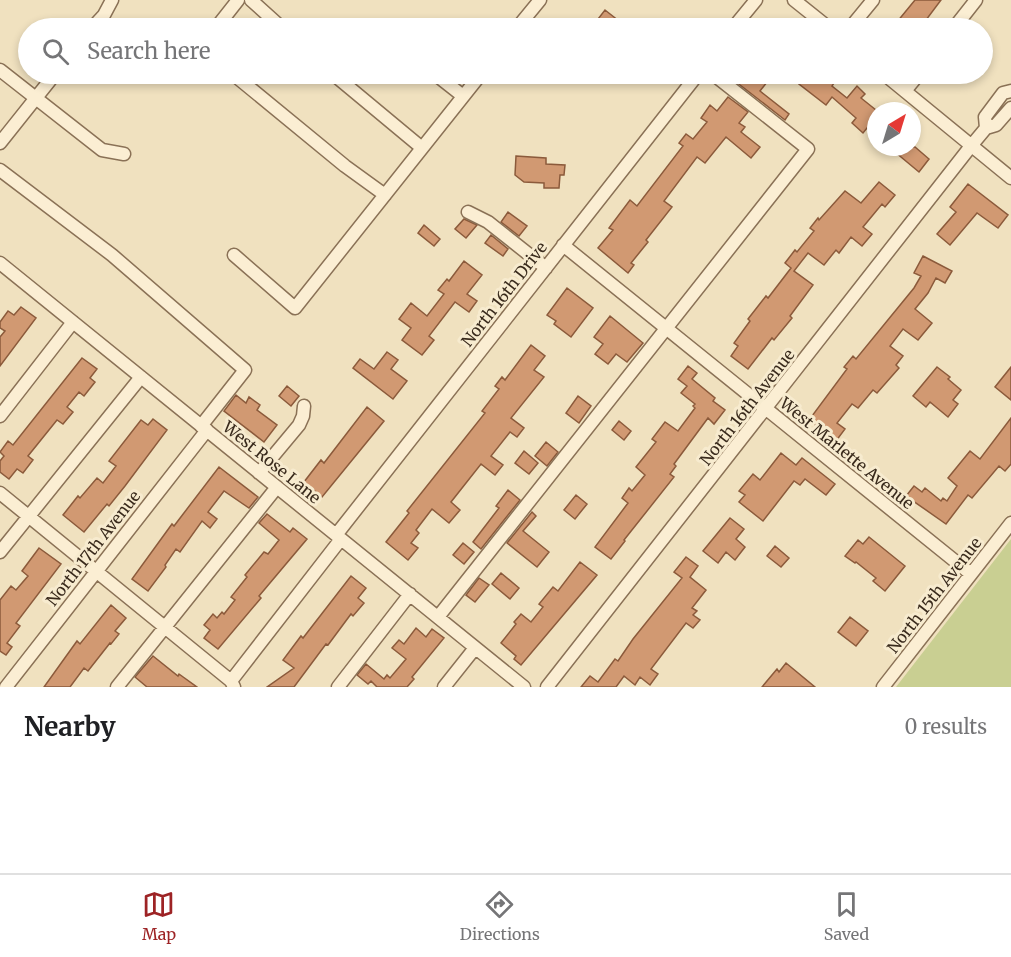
<!DOCTYPE html>
<html lang="en">
<head>
<meta charset="utf-8">
<style>
	:root { --surface:#fff; --page:#f2f2f2; --text:#202124; --muted:#757577; --line:#e0e0e0; --accent:#9d2325 }
	body { margin:0; font-family:Merriweather,serif; background:var(--page); color:var(--text) }
	.compass { position:absolute; left:867px; top:102px; width:54px; height:54px; border-radius:50%; background:var(--surface); box-shadow:0 3px 9px #0003; rotate:38deg }
	.list { margin:0; padding:0; list-style:none }
	h2 { display:flex; justify-content:space-between; align-items:center; height:78px; margin:0; padding:0 24px; font-size:26px }
	h2 small { font-size:20px; font-weight:400; color:var(--muted) }
	.icon { flex:none; width:33px; height:33px; fill:none; stroke:currentColor; stroke-width:2; stroke-linecap:round; stroke-linejoin:round }
	.map { position:relative; flex:none; width:1011px; height:687px; overflow:hidden }
	.search { position:absolute; background:var(--surface); box-shadow:0 3px 9px #0003; left:18px; right:18px; top:18px; height:66px; display:flex; align-items:center; gap:15px; box-sizing:border-box; padding:0 21px; border-radius:33px; color:var(--muted); font-size:22px }
	.sheet { height:186px; background:var(--surface) }
	nav { display:flex; justify-content:space-around; align-items:center; box-sizing:border-box; height:84px; border-top:2px solid var(--line); background:var(--surface); font-size:16px; color:var(--muted) }
	nav a { display:grid; justify-items:center; gap:3px }
	nav .on { color:var(--accent) }
	.map>svg:first-child { display:block }
	.green { fill:#c9cf92 }
	.building { fill:#d19972; stroke:#8b5a3b; stroke-width:1.5 }
	.lines { fill:none; stroke-linecap:round; stroke-linejoin:round }
	.minor-casing { stroke:#8a7156; stroke-width:15 }
	.minor { stroke:#fbeed3; stroke-width:12 }
	.labels { text-anchor:middle; stroke-width:6; stroke-linejoin:round; paint-order:stroke }
	.street-label { font-size:16px; fill:#392a1c; stroke:#f7ebcf }
</style>
</head>
<body>
<div class="map">
<svg width="1011" height="687" viewBox="0 0 1011 687">
	<rect width="100%" height="100%" fill="#f0e1bf"/>
	<path class="green" d="M1011 539V687H896Z"/>
	<path class="building" d="M915 0H941L920 28H892Z
		M605 10 619 21 612 28H610L598 19Z
		M726 74H766L771 77 760 91 789 114 785 120Z
		M793 74H822L834 83 832 86 847 98 857 86 865 94 861 98 876 110V117L863 133 852 123 856 118 832 97 826 105 799 84 802 80Z
		M728 97 748 112 739 123 745 127 741 132 760 147 751 158 726 137 705 163 697 157 664 201 672 207 646 240 648 242 631 263 634 265 628 273 598 248 613 230 609 228 630 200 637 206 683 146 679 143 686 134 693 139 707 122 701 118 710 105 717 111Z
		M889 147H915L929 159 919 172Z
		M516 156 546 158V164L565 165 564 175H560L559 188H544V183L524 182 515 175Z
		M879 182 895 195 885 207 882 204 863 227 872 234 862 246 851 237 839 253 836 250 824 265 808 253 794 271 813 285 790 316 792 318 774 340 772 338 748 369 731 356 738 346 734 343 750 321 748 319 766 296 768 298 791 268 785 263 795 250 797 252 814 231 810 228 818 218 819 220 845 191 861 203Z
		M968 184 1008 215 998 228 977 213 950 245 937 234 956 212 950 207Z
		M508 212 527 226 519 236 501 222Z
		M464 219 477 225 466 238 455 229Z
		M424 225 440 239 434 246 418 233Z
		M491 235 508 249 503 256 485 243Z
		M923 256 952 271 945 283 936 278 928 293 915 309 932 323 918 340 903 329 890 346 903 356 896 365 899 368 877 393 873 390 858 408 852 404 837 423 845 429 836 441 809 420 847 369 844 367 853 356 856 359 914 288 921 276 914 273Z
		M464 261 482 275 467 294 477 301 469 312 455 302 429 336 434 340 422 355 402 340 411 328 399 319 411 303 427 316 444 294 438 290 447 279 449 281Z
		M567 288 593 308 571 337 554 324 556 321 547 315Z
		M21 307 36 318 0 366V337L5 331 0 328V322L8 311 14 315Z
		M610 316 643 343 627 362 616 354 608 364 595 354 603 344 594 337Z
		M531 345 545 356 534 370 544 377 511 418 524 428 517 437 510 432 491 456 503 465 495 475 481 464 451 502 460 510 449 523 432 509 416 530 419 533 411 543 418 548 408 560 386 542 409 513 407 511 485 413 482 411 499 389 495 386 502 377 505 380Z
		M387 352 398 360 391 369 407 381 393 399 353 368 360 359 374 369Z
		M82 358 97 369 90 378 95 382 84 396 79 392 67 407 73 412 63 424 57 420 28 456 33 460 23 473 17 469 9 479 0 472V461L4 456 0 452 8 441 13 445Z
		M688 366 697 373 692 379 715 398 713 401 725 410 714 424 708 418 674 464 676 466 670 474 674 477 624 540 625 541 611 559 595 547 628 503 622 498 629 488 632 491 645 475 636 467 656 442 652 439 665 422 678 431 695 408 693 406 695 404 681 393 687 386 678 379Z
		M937 367 950 377 948 379 961 390 953 400 958 404 948 417 930 402 926 407 913 396Z
		M1011 367V400L995 387Z
		M287 386 299 396 291 406 279 396Z
		M236 395 246 403 249 397 260 405 257 410 277 425 264 442 224 411Z
		M578 396 591 406 579 423 566 413Z
		M367 407 384 421 322 497 304 482 321 460 324 463Z
		M1011 418V464L1005 471 999 466 972 498 968 495 946 524 906 496 914 486 922 492 925 488 941 501 943 498 947 501 957 486 948 478 970 451 980 459Z
		M153 419 167 430 125 486 109 506 107 504 84 532 63 515 78 496 80 498 97 478 103 483 116 466 109 461 141 420 148 425Z
		M619 421 631 431 624 440 612 430Z
		M546 442 558 452 547 466 535 456Z
		M524 451 538 463 529 474 515 463Z
		M781 453 796 465 802 458 835 484 826 495 805 479 800 485 794 481 763 521 739 502 745 495 739 491 753 474 760 480Z
		M219 467 258 497 249 508 224 491 208 512 217 519 210 528 202 521 180 552 176 549 165 565 166 567 148 591 132 579 172 524 174 526Z
		M508 490 520 500 481 549 473 542 499 508 496 506Z
		M576 495 587 504 575 519 564 510Z
		M532 512 536 516 523 531 549 552 537 567 507 543Z
		M267 514 290 532 293 528 307 539 259 596 261 598 218 649 204 638 210 630 204 625 213 614 217 618 222 612 224 614 235 600 231 597 247 577 245 575 264 552 268 554 279 540 259 523Z
		M730 518 744 529 736 539 745 547 735 560 726 552 718 563 703 551Z
		M869 537 905 566 885 591 873 581 876 578 856 562 855 563 845 556 858 540 863 544Z
		M463 543 474 552 464 564 453 555Z
		M775 546 789 558 781 567 767 556Z
		M39 548 61 564 16 623 20 626 7 643 12 647 6 655 0 651V600L11 586 16 590 28 576 22 571Z
		M686 557 698 566 690 577 706 590 692 608 697 611 693 615 700 620 693 628 686 623 651 669 658 674 650 685 640 677 635 685 624 676 616 687H581L590 676 598 682 615 659 618 661 633 639 682 578 674 572Z
		M580 562 597 575 521 665 514 659 516 656 501 643 516 624 514 622 521 614 531 622 543 607 539 604 553 587 558 591Z
		M501 573 519 588 510 599 492 584Z
		M351 576 366 588 358 598 364 603 353 616 351 614 328 645 326 644 294 687H267L294 668 283 660 301 636 303 638Z
		M479 578 489 585 475 602 466 595Z
		M111 605 126 618 115 631 119 634 111 644 110 643 88 671 84 668 70 687H44L77 641 80 644Z
		M850 617 868 631 856 646 838 632Z
		M416 628 426 637 432 629 444 638 412 677 414 679 407 687H377L371 681 368 684 357 675 366 664 384 679 387 675 390 678 406 659 392 648 399 640 404 644Z
		M153 656 178 676 179 674 197 687H147L135 677Z
		M786 663 815 687H762L777 669 779 672Z"/>
	<g class="lines">
		<defs>
			<path id="minor" d="M251 0 282 28
				M794 0 829 28
				M92 28 104 15 112 0
				M216 28 238 0
				M517 28 540 0
				M733 28 756 0
				M850 28 873 0
				M954 28 976 0
				M0 70 102 150 124 154
				M233 74 345 166 385 195
				M333 74 422 148
				M435 74 463 96
				M884 74 1011 178
				M905 91 919 74
				M986 128 985 117 1003 93 1011 91
				M0 143 55 74
				M0 170 112 255 245 370 201 426
				M468 212 488 222 546 268
				M563 245 971 574
				M234 255 295 308 481 74
				M0 263 524 687
				M0 416 73 322
				M259 473 299 425 303 416 304 406
				M0 493 231 681 234 687
				M336 535 698 74
				M0 552 141 377
				M438 617 808 149 713 74
				M231 681 341 539
				M6 687 207 430
				M117 687 277 487
				M338 687 410 594
				M444 687 475 648
				M547 687 971 146 986 128 996 125 1011 108
				M883 687 1011 523"/>
		</defs>
		<use href="#minor" class="minor-casing"/>
		<use href="#minor" class="minor"/>
	</g>
	<g class="labels">
		<g class="street-label">
			<text transform="translate(504 294) rotate(-52)" y="6">North 16th Drive</text>
			<text transform="translate(747 407) rotate(-52)" y="6">North 16th Avenue</text>
			<text transform="translate(847 453) rotate(39)" y="6">West Marlette Avenue</text>
			<text transform="translate(272 462) rotate(39)" y="6">West Rose Lane</text>
			<text transform="translate(93 548) rotate(-52)" y="6">North 17th Avenue</text>
			<text transform="translate(934 595) rotate(-52)" y="6">North 15th Avenue</text>
		</g>
	</g>
</svg>
<svg class="compass" viewBox="-18 -18 36 36"><path d="M0-13l5 13h-10z" fill="#e53935"/><path d="M0 13l5-13h-10z" fill="#757577"/></svg>
<div class="search"><svg class="icon" aria-label="search" viewBox="0 0 24 24"><circle cx="10" cy="10" r="6"/><path d="M15 15l6 6"/></svg>Search here</div>
</div>
<section class="sheet">
<h2>Nearby<small>0 results</small></h2>
<ul class="list">
</ul>
</section>
<nav>
<a class="on"><svg class="icon" aria-label="map" viewBox="0 0 24 24"><path d="M3 6l6-2 6 2 6-2v14l-6 2-6-2-6 2zM9 4v14M15 6v14"/></svg>Map</a>
<a><svg class="icon" aria-label="directions" viewBox="0 0 24 24"><path d="M12 3l9 9-9 9-9-9zM9 14v-3h6M13 9l2 2-2 2"/></svg>Directions</a>
<a><svg class="icon" aria-label="saved" viewBox="0 0 24 24"><path d="M7 4h10v16l-5-4-5 4z"/></svg>Saved</a>
</nav>
</body>
</html>
